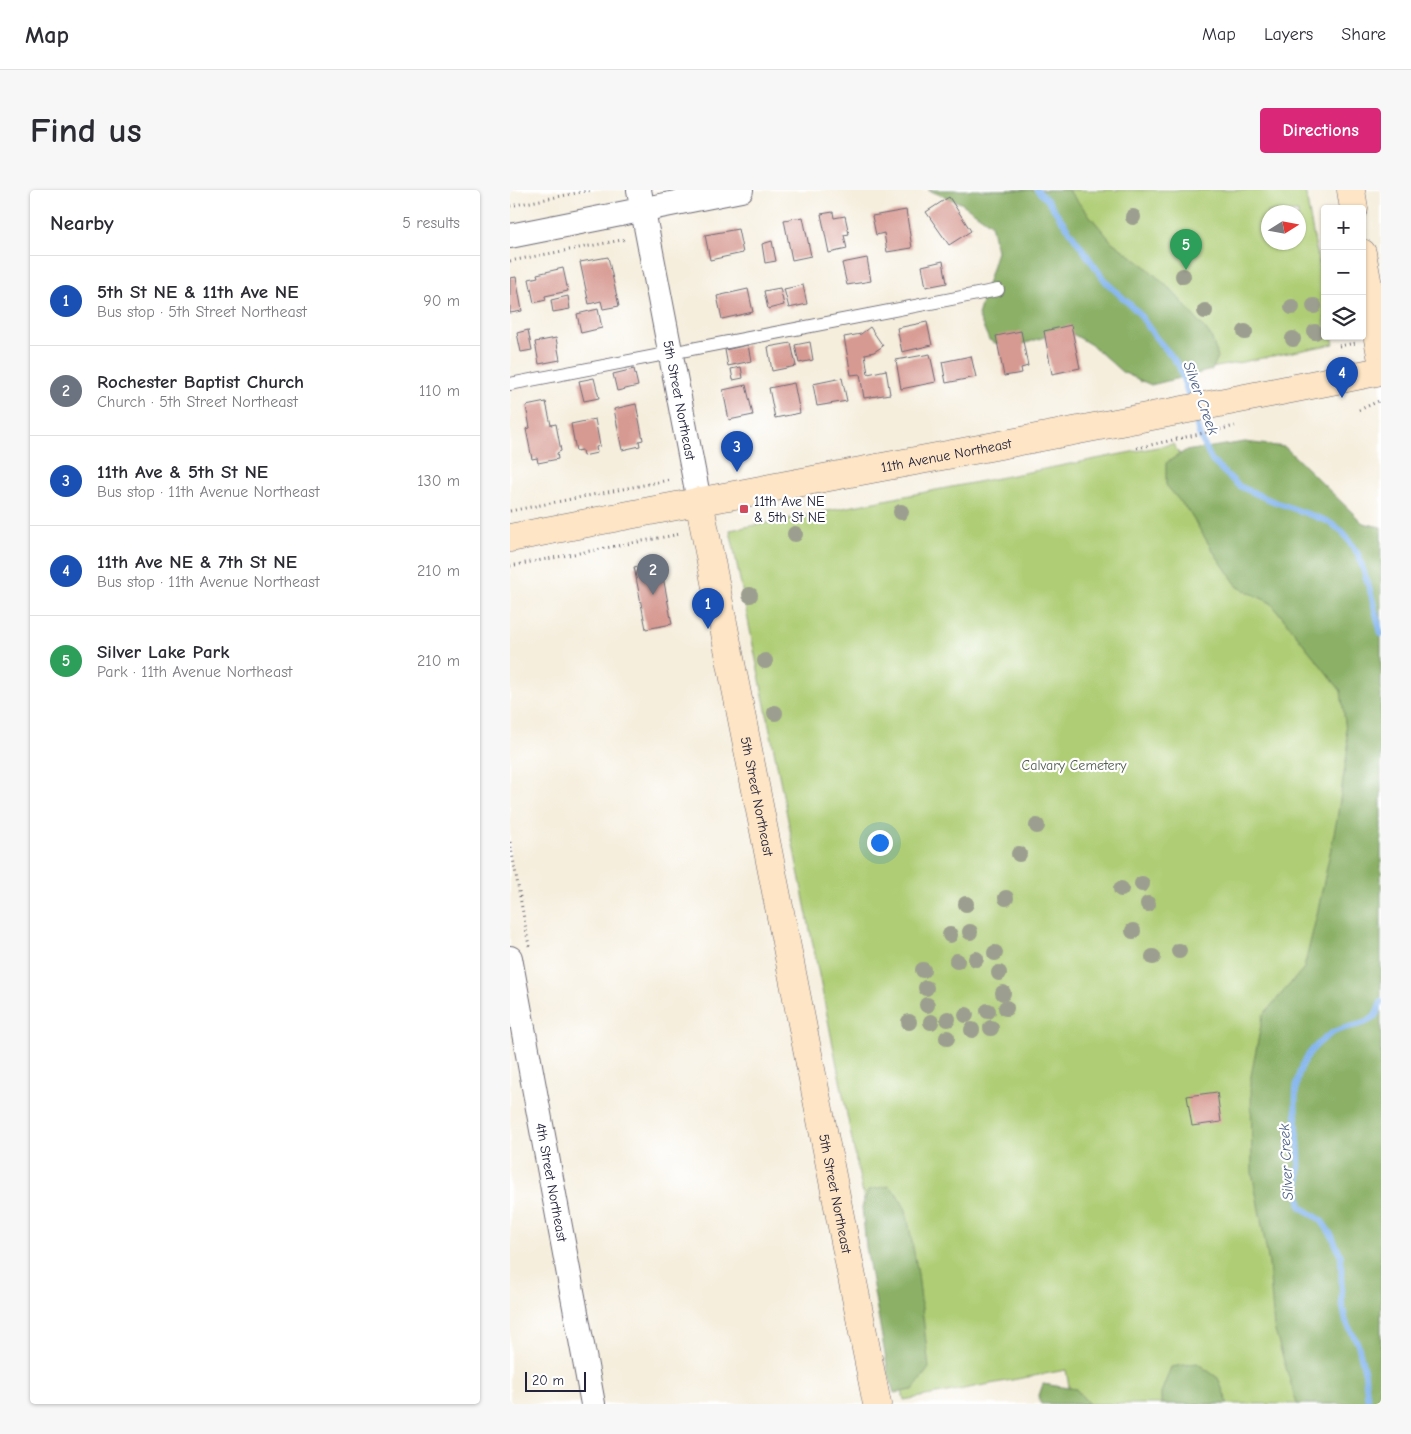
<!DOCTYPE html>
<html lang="en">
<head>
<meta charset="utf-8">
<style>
	:root { --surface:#fff; --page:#f7f7f7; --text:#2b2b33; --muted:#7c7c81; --line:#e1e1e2; --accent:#db2777 }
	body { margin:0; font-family:"Comic Neue",sans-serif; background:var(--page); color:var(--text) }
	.controls { position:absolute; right:15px; top:15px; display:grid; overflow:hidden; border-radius:5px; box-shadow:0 1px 4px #0004 }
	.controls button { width:45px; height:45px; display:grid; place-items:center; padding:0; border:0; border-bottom:1px solid var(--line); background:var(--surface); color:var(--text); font:25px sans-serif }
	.compass { position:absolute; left:751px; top:15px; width:45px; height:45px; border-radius:50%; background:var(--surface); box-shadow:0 1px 4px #0004; rotate:79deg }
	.scale { position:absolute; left:15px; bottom:12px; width:61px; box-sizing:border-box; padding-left:5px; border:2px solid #22223b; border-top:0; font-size:14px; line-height:18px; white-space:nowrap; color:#22223b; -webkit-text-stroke:4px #fff; paint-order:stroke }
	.you { position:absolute; left:369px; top:652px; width:18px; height:18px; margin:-12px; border:4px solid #fff; border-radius:50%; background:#1a73e8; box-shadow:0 0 0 8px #1a73e833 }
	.badge { display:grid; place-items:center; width:32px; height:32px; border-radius:50%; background:var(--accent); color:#fff; font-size:16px; font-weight:700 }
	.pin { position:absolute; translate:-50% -41px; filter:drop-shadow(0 1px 2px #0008) }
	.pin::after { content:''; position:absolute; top:26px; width:18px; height:15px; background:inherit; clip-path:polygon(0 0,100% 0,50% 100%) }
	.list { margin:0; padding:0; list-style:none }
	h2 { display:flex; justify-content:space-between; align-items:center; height:65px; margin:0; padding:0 20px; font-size:21px }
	h2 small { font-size:16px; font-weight:400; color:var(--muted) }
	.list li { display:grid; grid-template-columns:32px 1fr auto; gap:15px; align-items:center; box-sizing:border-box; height:90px; padding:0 20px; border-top:1px solid var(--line) }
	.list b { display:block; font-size:19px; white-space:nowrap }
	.list p { margin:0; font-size:16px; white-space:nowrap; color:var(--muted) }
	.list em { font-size:16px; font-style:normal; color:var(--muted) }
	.icon { flex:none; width:28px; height:28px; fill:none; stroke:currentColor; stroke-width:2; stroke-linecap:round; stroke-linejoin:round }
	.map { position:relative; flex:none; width:871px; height:1214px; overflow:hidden; border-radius:5px }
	header { display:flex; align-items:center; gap:30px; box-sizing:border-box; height:70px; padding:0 25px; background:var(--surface); border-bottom:1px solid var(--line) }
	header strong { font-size:24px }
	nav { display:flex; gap:28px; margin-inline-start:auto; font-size:18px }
	.intro { display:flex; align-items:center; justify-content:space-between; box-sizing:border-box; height:120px; padding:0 30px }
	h1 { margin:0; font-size:35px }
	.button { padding:12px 22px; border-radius:5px; background:var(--accent); color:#fff; font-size:18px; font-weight:700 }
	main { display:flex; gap:30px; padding:0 30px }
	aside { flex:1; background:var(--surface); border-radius:5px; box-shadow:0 1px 4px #0004 }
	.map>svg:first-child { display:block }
	.green { fill:#afcd74; stroke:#687858; fill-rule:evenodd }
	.forest { fill:#8bb066; stroke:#566950 }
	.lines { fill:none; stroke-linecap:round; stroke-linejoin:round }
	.stream { stroke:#82b4ee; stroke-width:6 }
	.building { fill:#d79a92 }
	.lane-casing { stroke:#6c6974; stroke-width:14 }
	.street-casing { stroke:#6c6974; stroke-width:26 }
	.secondary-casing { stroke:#6c6974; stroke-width:29 }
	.path { stroke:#6c6974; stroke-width:3; stroke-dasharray:1 4; stroke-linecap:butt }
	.lane { stroke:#fff; stroke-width:12 }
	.street { stroke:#fff; stroke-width:24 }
	.secondary { stroke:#fde5c5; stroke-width:28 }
	.tree { fill:#9c9f8f }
	.poi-dot { fill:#d1495b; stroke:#fff; stroke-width:2 }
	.labels { text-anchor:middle; stroke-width:4.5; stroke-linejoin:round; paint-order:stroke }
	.street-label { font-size:14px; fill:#22223b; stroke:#fff }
	.poi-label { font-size:14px; fill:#22223b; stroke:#fff; text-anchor:start }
	.park-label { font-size:14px; fill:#535e4f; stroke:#fff }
	.water-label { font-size:15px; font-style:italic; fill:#485c83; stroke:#fff }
</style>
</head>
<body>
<header>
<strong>Map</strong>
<nav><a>Map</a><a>Layers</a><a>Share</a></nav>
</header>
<div class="intro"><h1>Find us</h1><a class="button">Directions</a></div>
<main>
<aside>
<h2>Nearby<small>5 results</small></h2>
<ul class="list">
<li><span class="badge" style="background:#1a4fb4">1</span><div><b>5th St NE &amp; 11th Ave NE</b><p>Bus stop · 5th Street Northeast</p></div><em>90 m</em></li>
<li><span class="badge" style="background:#6b7280">2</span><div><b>Rochester Baptist Church</b><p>Church · 5th Street Northeast</p></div><em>110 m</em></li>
<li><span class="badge" style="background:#1a4fb4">3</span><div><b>11th Ave &amp; 5th St NE</b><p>Bus stop · 11th Avenue Northeast</p></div><em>130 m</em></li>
<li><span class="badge" style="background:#1a4fb4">4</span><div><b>11th Ave NE &amp; 7th St NE</b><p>Bus stop · 11th Avenue Northeast</p></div><em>210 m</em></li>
<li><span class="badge" style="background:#2e9e5b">5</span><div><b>Silver Lake Park</b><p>Park · 11th Avenue Northeast</p></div><em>210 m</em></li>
</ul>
</aside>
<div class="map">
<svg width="871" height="1214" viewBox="0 0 871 1214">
	<rect width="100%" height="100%" fill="#fff"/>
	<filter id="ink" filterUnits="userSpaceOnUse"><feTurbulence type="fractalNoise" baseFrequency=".02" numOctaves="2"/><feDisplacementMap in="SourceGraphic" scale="10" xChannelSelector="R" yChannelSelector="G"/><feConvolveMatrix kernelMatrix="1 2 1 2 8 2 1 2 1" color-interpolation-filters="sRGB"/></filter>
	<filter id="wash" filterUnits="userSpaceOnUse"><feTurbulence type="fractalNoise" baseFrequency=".0096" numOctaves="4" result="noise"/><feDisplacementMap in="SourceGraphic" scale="20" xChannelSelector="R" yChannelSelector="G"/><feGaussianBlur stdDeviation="1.12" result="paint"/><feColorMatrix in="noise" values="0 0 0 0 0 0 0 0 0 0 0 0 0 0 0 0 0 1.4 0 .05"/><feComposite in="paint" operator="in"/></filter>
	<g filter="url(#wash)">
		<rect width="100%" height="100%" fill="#f5eedd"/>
		<path class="green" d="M481 0H795L815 107V146H822L824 154 630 192ZM758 22H788V52H758Z
			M663 254 700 310 847 489 824 1214H562L556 1180 394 1210 220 340Z"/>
		<path class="forest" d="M418 0H558L602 52 635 76 663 102 701 146 708 167 702 180 641 195 612 182 583 156 556 140 498 159 479 150 468 125 487 61 481 34 451 13Z
			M735 252 775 257 853 333 871 337V1214H787L764 1138 759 1074 742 982 741 886 753 825 794 778 808 720 827 629 838 557 831 501 761 413 728 397 703 361 679 322 656 295V273L675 261Z
			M379 996 387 1004 396 1020 408 1084 419 1178 403 1200 384 1203 379 1187 356 1057 352 1017 358 1000Z
			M687 1173 708 1188 718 1214H651V1203L661 1177Z
			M533 1194 566 1199 579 1214H531L528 1208Z"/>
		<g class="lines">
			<path class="stream" d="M527 0 538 11 596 92 628 122 646 148 660 164 669 176 681 213
				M684 225 689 244 702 271 729 296 760 310 817 331 832 341 848 364 860 400 871 444
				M858 1214 855 1184 848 1154 836 1132 832 1113 831 1066 822 1046 811 1030 791 1017C787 998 790 983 789 964 786 914 774 874 822 843 835 835 855 837 865 826 868 822 869 816 871 812"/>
		</g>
		<g id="blocks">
			<path class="building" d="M439 7 461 41 439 55 416 22Z
				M396 20 402 58 377 62 374 43 366 45 362 26Z
				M323 22 324 28 335 26 339 44 334 45 337 59 319 63 311 24Z
				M293 27 301 66 282 70 274 30Z
				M228 39 233 63 200 70 195 45Z
				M262 51 266 71 255 73 252 54Z
				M98 67 109 116 93 119 91 111 79 114 70 72Z
				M357 68 361 91 337 95 332 73Z
				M433 71 437 93 416 97 412 76Z
				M53 78 58 101 35 106 36 110 24 113 19 89 28 87 27 84Z
				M6 87 12 121 0 123V88Z
				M293 95 297 114 279 118 274 99Z
				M270 98 274 115 258 119 254 101Z
				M238 99 243 122 212 129 207 106Z
				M58 106 60 119 43 122 41 110Z
				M88 119 92 138 71 143 67 124Z
				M417 132 422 155 392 162 387 138Z
				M561 135 570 178 542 184 534 141Z
				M360 137 373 156 364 162 355 164 358 184 376 180 380 204 354 208 350 184 341 185 334 147 351 144Z
				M18 140 22 160 11 162 7 143Z
				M511 141 518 176 511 178 512 183 494 186 486 146Z
				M46 148 50 170 29 174 25 152Z
				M300 152 303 170 289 173 285 155Z
				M281 153 286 176 262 181 258 157Z
				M238 155 241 171 218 176 215 160Z
				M420 164 426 192 391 199 386 170Z
				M461 166 466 187 436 193 432 172Z
				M231 177 233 188 223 190 221 179Z
				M124 179 128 196 107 201 103 184Z
				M84 188 89 208 74 211 69 191Z
				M332 188 337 211 307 216 303 194Z
				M284 193 290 223 265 228 259 198Z
				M236 195 243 225 219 230 213 200Z
				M36 212 41 235 46 234 51 261 47 263 48 269 28 273 27 268 22 269 16 239 20 238 16 216Z
				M126 214 133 250 129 251 130 256 112 260 104 219Z
				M85 229 90 256 86 257 87 263 73 266 72 260 66 261 61 234Z
				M150 371 162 434 136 439 124 377Z
				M707 902 711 932 682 936 677 906Z"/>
		</g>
	</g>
	<g filter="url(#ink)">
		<use href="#blocks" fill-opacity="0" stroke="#6c6974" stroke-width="1"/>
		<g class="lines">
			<defs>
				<path id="lane" d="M0 194 488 100"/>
				<g id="street">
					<path id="s1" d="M129 0 189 311"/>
					<path d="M0 46 231 0"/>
					<path id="s2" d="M0 768 83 1214"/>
				</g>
				<g id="secondary">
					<path d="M841 0 844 19"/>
					<path d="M852 63 871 165"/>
					<path id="s3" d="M189 311 367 1214"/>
					<path id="s4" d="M0 348C290 291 581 240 871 181"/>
				</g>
			</defs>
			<use href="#lane" class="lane-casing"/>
			<use href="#street" class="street-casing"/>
			<use href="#secondary" class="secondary-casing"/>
			<path class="path" d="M0 16 82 0
				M0 71 117 49
				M829 156 846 153
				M849 220 871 210
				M627 258 725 236
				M0 321 159 290
				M0 376 170 344
				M0 652 19 756"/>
			<use href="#lane" class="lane"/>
			<use href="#street" class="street"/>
			<use href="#secondary" class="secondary"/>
		</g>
		<g class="tree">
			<circle cx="623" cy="27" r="8"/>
			<circle cx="673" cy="86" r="8"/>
			<circle cx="804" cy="116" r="8"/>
			<circle cx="782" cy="117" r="8"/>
			<circle cx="695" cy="121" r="8"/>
			<circle cx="735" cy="142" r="8"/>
			<circle cx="805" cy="142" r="8"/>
			<circle cx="783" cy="149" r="8"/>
			<circle cx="391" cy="322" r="8"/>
			<circle cx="285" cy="344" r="8"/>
			<circle cx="240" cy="405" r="8"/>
			<circle cx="255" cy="471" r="8"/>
			<circle cx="265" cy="523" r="8"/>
			<circle cx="527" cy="636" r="8"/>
			<circle cx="509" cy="664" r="8"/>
			<circle cx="632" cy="694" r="8"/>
			<circle cx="611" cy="699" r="8"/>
			<circle cx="496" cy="708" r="8"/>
			<circle cx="456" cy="714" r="8"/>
			<circle cx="638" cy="714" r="8"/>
			<circle cx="623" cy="741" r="8"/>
			<circle cx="460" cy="742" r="8"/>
			<circle cx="440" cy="745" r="8"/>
			<circle cx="669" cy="761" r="8"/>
			<circle cx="485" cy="763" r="8"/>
			<circle cx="643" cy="767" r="8"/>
			<circle cx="466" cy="769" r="8"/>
			<circle cx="447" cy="771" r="8"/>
			<circle cx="413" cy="780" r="8"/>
			<circle cx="489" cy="783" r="8"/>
			<circle cx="416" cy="798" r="8"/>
			<circle cx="493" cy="803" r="8"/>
			<circle cx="417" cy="815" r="8"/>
			<circle cx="496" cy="818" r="8"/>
			<circle cx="478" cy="821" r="8"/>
			<circle cx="456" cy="825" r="8"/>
			<circle cx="438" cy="829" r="8"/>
			<circle cx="399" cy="832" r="8"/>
			<circle cx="421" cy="832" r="8"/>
			<circle cx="481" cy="838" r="8"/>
			<circle cx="462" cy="840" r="8"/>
			<circle cx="437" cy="848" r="8"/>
		</g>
	</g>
	<rect class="poi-dot" x="229" y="314" width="10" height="10" rx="2.5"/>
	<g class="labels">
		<g class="street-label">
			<text dy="5" stroke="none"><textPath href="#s1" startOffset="214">5th Street Northeast</textPath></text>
			<text dy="5" stroke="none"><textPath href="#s4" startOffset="444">11th Avenue Northeast</textPath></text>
			<text dy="5" stroke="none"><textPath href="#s3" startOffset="301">5th Street Northeast</textPath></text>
			<text dy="5" stroke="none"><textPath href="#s2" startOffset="228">4th Street Northeast</textPath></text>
			<text dy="5" stroke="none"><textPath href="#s3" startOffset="706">5th Street Northeast</textPath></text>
		</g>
		<g class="poi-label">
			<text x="244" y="316">11th Ave NE<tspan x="244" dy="16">&amp; 5th St NE</tspan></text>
		</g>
		<g class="park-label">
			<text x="564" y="580">Calvary Cemetery</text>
		</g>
		<g class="water-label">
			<text transform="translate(691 208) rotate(70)" y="5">Silver Creek</text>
			<text transform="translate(776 972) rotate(-93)" y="5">Silver Creek</text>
		</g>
	</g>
</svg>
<div class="controls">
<button>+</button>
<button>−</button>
<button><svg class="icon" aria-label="layers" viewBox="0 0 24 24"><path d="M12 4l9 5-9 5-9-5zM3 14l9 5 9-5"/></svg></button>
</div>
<svg class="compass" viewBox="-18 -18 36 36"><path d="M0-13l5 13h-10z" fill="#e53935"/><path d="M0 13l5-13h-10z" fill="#7c7c81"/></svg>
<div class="scale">20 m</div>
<div class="you"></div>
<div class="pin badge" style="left:198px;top:439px;background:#1a4fb4">1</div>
<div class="pin badge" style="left:143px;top:405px;background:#6b7280">2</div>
<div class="pin badge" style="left:227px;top:282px;background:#1a4fb4">3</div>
<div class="pin badge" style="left:832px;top:208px;background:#1a4fb4">4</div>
<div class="pin badge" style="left:676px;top:80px;background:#2e9e5b">5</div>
</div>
</main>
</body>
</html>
